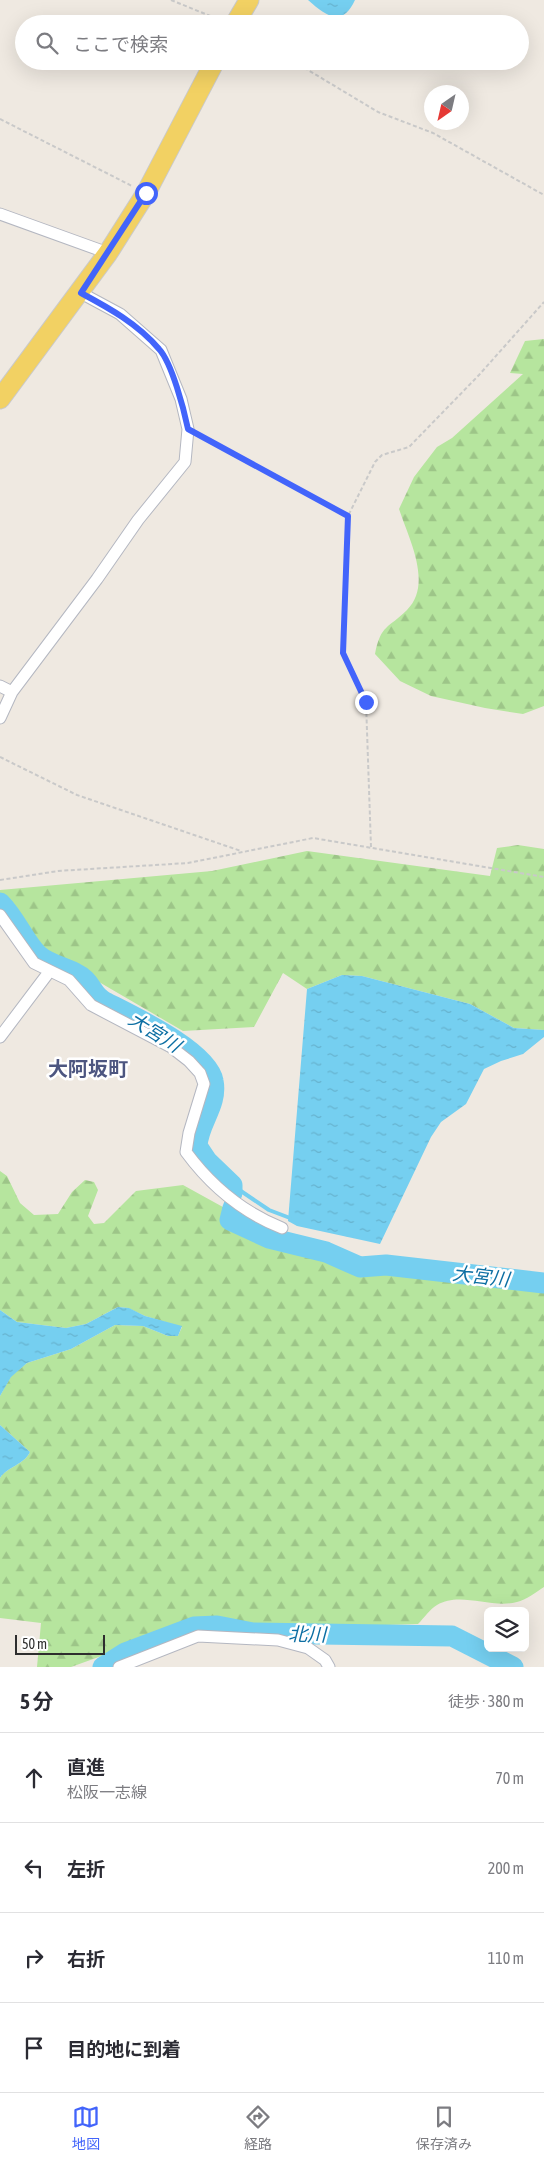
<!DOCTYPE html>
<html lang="ja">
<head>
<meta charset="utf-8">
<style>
	:root { --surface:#fff; --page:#f2f2f3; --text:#2b2b33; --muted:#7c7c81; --line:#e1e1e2; --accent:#4264fb }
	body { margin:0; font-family:"Asap Condensed","Noto Sans JP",sans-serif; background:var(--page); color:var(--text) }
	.controls { position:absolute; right:15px; bottom:15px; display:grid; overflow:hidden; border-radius:8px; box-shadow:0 5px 20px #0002 }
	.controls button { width:45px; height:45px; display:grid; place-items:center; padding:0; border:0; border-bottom:1px solid var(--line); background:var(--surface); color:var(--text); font:25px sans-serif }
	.compass { position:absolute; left:424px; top:85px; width:45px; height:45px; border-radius:50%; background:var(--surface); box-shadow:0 5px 20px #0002; rotate:214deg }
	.scale { position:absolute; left:15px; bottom:12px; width:90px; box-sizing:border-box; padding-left:5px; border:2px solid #2e2e2e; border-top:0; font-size:14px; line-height:18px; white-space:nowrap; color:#2e2e2e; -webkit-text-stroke:4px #fff; paint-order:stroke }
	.stop { position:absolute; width:15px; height:15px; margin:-11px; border:4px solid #4264fb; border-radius:50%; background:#fff }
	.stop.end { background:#4264fb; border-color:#fff; box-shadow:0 1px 5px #0008 }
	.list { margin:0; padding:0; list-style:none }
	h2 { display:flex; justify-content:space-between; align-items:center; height:65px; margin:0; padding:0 20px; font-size:21px }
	h2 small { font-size:16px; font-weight:400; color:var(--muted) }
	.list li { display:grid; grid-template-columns:32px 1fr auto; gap:15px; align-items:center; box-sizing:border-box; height:90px; padding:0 20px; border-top:1px solid var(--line) }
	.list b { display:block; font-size:19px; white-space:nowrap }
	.list p { margin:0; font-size:16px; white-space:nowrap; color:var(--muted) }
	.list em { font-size:16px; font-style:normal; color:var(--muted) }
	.icon { flex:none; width:28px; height:28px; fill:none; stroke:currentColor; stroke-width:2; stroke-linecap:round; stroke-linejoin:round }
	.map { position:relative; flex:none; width:544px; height:1667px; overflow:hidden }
	.search { position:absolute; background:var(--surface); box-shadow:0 5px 20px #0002; left:15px; right:15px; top:15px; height:55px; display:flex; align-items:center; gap:12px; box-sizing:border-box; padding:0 18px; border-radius:28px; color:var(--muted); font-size:19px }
	.sheet { height:425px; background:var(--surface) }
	nav { display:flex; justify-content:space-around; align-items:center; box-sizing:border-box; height:70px; border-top:1px solid var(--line); background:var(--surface); font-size:14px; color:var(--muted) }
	nav a { display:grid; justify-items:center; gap:2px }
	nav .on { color:var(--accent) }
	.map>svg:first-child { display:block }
	.forest { fill:url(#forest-firs) }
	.water { fill:url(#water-ripples) }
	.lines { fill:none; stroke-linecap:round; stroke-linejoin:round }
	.stream { stroke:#75cff0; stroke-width:4 }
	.river { stroke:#75cff0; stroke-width:21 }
	.minor-casing { stroke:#b4b7c1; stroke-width:13 }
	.primary-casing { stroke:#c9c9c9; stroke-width:21 }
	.path { stroke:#c9c9c9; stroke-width:2; stroke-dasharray:4 2.5; stroke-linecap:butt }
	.minor { stroke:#fff; stroke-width:11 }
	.primary { stroke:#f2d163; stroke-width:19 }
	.route { stroke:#4264fb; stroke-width:6 }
	.labels { text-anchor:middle; stroke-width:5; stroke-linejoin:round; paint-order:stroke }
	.water-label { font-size:19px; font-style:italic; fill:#0d6fa3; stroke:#fff }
	.quarter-label { font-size:20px; font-weight:bold; fill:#4d5680; stroke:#fff }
</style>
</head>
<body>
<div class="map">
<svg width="544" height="1667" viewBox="0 0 544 1667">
	<defs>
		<pattern id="forest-firs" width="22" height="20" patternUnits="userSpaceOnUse" patternTransform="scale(1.25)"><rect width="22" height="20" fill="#b6e59e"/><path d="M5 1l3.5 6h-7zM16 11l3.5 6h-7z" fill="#9dc588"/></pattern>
		<pattern id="water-ripples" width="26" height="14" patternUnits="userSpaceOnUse" patternTransform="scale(1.25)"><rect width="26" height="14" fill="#75cff0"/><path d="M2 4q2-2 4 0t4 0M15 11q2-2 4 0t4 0" fill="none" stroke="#66b2ce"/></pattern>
	</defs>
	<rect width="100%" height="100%" fill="#efe9e1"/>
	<path class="forest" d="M544 339V706L523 714 485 708 431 696 400 681 375 654C381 624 388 629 407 610 433 584 409 539 399 509L414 477 437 447 452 438 523 374 510 373 525 341Z
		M518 845 544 849V1030L514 1028 470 1004 362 976 342 975 307 989 283 973 254 1027 183 1031 39 947 0 898V890L212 871 307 851 490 876 497 848Z
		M0 1171 7 1176 20 1203 34 1215 58 1214 72 1192 85 1180 94 1182 98 1190 88 1216 94 1224 104 1223 136 1191 183 1185 272 1234 311 1253 356 1269 405 1277 544 1282V1587C536 1592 526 1600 517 1602 491 1609 460 1591 437 1605 430 1609 424 1618 418 1624L261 1629 207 1618 71 1667H37L41 1623 0 1618V1478C8 1466 24 1465 30 1452L0 1425V1396L11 1376 27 1363 71 1349 115 1325 143 1326 168 1336H178L182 1327 145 1316 128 1308 118 1307 86 1324 66 1328 17 1322 0 1310Z"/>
	<path class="water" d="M308 0H355C342 28 326 16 308 0Z
		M342 975 362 976 470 1004 514 1028 544 1030V1037L523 1054 501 1061 484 1069 466 1104 441 1122 431 1137 380 1244 297 1226 288 1221 307 989Z
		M118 1307 129 1308 145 1316 182 1326 178 1336H168L143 1326 115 1325 71 1349 27 1363 11 1377 0 1396V1310L17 1322 66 1328 86 1324Z
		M0 1425 30 1452C24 1465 8 1466 0 1478Z"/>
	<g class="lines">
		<path class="stream" d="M232 1185 269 1210 290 1218"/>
		<path class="river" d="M0 903C16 919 25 943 38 955 51 967 73 968 85 980 93 988 94 997 105 1002 130 1015 208 1051 213 1081 218 1105 198 1123 197 1146L207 1161 232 1185V1193
			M233 1208 230 1220 269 1238 326 1252 360 1267 386 1265 544 1283
			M103 1667 125 1653 194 1627 217 1626 253 1633 452 1636 513 1667"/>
		<defs>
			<path id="minor" d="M0 214 108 253
				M0 686 12 692
				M0 718 12 692 97 579 138 520 185 462 188 429 181 399 161 350 120 314 81 293
				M0 915 34 963 69 980 91 1005 171 1047 189 1061 200 1073 204 1084 189 1133 186 1152C211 1186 242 1212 282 1228
				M0 1037 49 972
				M119 1667 198 1636 278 1640 308 1648 325 1660 329 1667"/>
			<path id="primary" d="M235 24 249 0
				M0 399 108 253 146 193 215 61"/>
		</defs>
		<use href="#minor" class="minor-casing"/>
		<use href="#primary" class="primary-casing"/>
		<path class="path" d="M171 0 220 20
			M293 61 378 112 433 133 544 195
			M0 119 132 186
			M199 435 348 516
			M0 757 77 795 241 851
			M371 847 366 702 343 653 348 516 375 462 382 455 409 447 479 375 544 302
			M0 880 58 871 188 863 313 838 544 877"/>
		<use href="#minor" class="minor"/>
		<use href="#primary" class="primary"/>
	</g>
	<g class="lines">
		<path class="route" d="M146 193 81 293C109 308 138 324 159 349 172 363 184 410 188 429L348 516 343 653 366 702"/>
	</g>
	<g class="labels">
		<g class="water-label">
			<text transform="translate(155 1032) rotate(32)" y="7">大宮川</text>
			<text transform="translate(481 1276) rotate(7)" y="7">大宮川</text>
			<text transform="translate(307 1634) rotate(1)" y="7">北川</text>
		</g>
		<g class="quarter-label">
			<text x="88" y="1076">大阿坂町</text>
		</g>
	</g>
</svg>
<div class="controls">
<button><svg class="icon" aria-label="layers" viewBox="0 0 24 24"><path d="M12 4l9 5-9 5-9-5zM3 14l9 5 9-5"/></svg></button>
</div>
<svg class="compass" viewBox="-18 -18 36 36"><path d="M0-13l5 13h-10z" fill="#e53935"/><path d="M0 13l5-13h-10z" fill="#7c7c81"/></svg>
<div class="scale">50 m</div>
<div class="stop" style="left:146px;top:193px"></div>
<div class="stop end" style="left:366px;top:702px"></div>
<div class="search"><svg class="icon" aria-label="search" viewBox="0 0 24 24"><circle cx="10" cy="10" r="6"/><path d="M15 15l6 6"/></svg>ここで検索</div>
</div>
<section class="sheet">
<h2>5 分<small>徒歩 · 380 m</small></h2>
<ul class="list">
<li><svg class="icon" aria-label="ahead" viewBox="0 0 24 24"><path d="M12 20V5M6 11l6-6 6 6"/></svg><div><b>直進</b><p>松阪一志線</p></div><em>70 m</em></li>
<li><svg class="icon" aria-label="left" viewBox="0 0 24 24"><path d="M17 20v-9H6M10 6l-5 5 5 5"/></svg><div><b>左折</b></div><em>200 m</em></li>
<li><svg class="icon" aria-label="right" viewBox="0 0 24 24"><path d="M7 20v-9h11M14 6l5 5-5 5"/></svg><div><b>右折</b></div><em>110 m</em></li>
<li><svg class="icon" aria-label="arrive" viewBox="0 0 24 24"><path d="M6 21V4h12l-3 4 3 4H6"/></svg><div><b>目的地に到着</b></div></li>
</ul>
</section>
<nav>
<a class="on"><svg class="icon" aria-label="map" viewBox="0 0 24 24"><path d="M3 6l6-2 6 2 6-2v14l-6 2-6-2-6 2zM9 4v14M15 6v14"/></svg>地図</a>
<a><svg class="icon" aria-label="directions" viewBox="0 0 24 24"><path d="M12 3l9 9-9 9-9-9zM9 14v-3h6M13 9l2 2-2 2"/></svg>経路</a>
<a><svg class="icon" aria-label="saved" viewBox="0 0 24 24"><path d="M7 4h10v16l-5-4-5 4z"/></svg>保存済み</a>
</nav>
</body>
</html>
